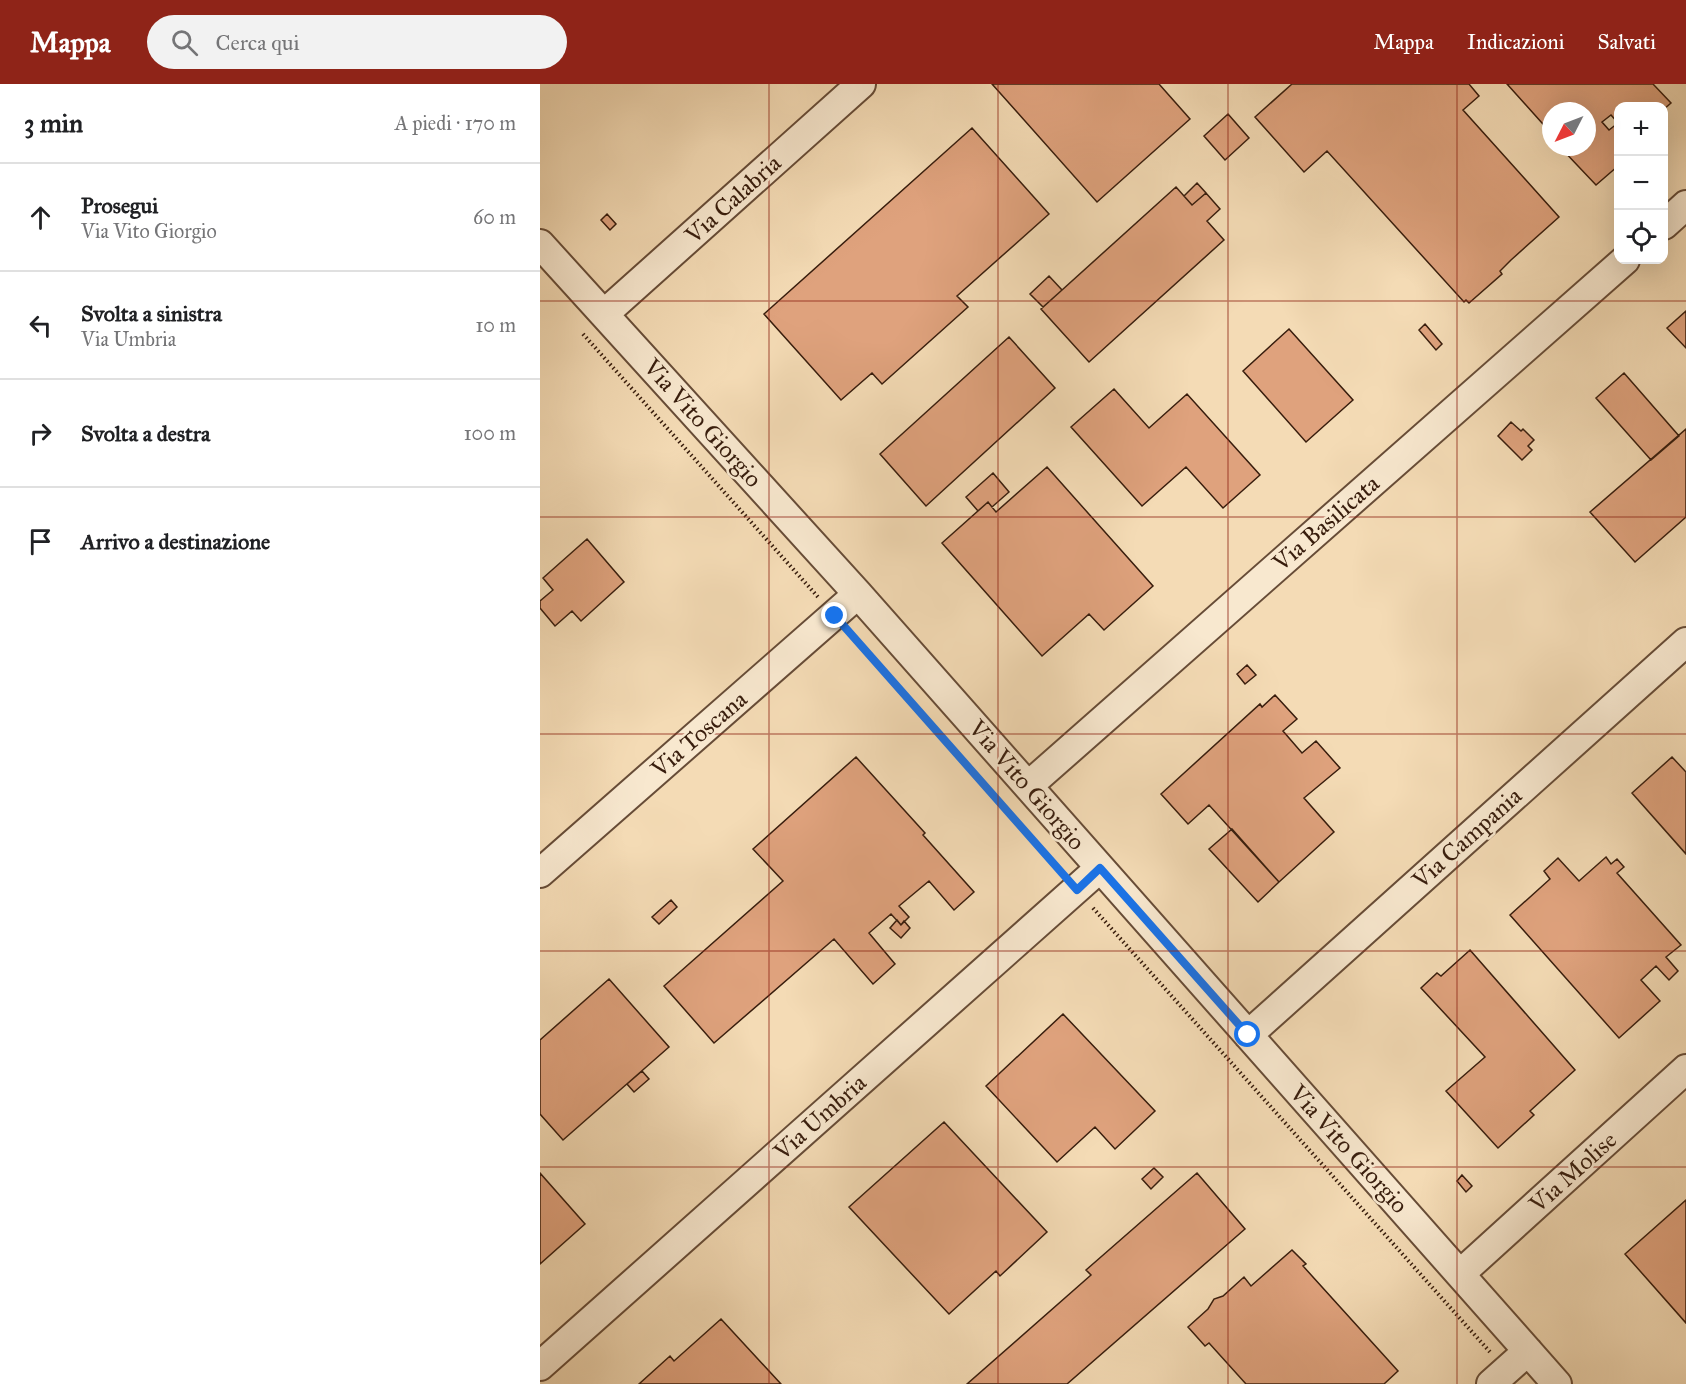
<!DOCTYPE html>
<html lang="it">
<head>
<meta charset="utf-8">
<style>
	:root { --surface:#fff; --page:#f2f2f2; --text:#202124; --muted:#757577; --line:#e0e0e0; --accent:#8f2418 }
	body { margin:0; font-family:"IM FELL Great Primer",serif; background:var(--page); color:var(--text) }
	.controls { position:absolute; right:18px; top:18px; display:grid; overflow:hidden; border-radius:12px; box-shadow:0 6px 24px #0002 }
	.controls button { width:54px; height:54px; display:grid; place-items:center; padding:0; border:0; border-bottom:2px solid var(--line); background:var(--surface); color:var(--text); font:30px sans-serif }
	.compass { position:absolute; left:1002px; top:18px; width:54px; height:54px; border-radius:50%; background:var(--surface); box-shadow:0 6px 24px #0002; rotate:228deg }
	.stop { position:absolute; width:18px; height:18px; margin:-14px; border:4px solid #1a73e8; border-radius:50%; background:#fff }
	.stop.end { background:#1a73e8; border-color:#fff; box-shadow:0 2px 6px #0008 }
	.list { margin:0; padding:0; list-style:none }
	h2 { display:flex; justify-content:space-between; align-items:center; height:78px; margin:0; padding:0 24px; font-size:26px }
	h2 small { font-size:20px; font-weight:400; color:var(--muted) }
	.list li { display:grid; grid-template-columns:39px 1fr auto; gap:18px; align-items:center; box-sizing:border-box; height:108px; padding:0 24px; border-top:2px solid var(--line) }
	.list b { display:block; font-size:22px; white-space:nowrap }
	.list p { margin:0; font-size:20px; white-space:nowrap; color:var(--muted) }
	.list em { font-size:20px; font-style:normal; color:var(--muted) }
	.icon { flex:none; width:33px; height:33px; fill:none; stroke:currentColor; stroke-width:2; stroke-linecap:round; stroke-linejoin:round }
	.map { position:relative; flex:none; width:1146px; height:1300px; overflow:hidden }
	header { display:flex; align-items:center; gap:36px; box-sizing:border-box; height:84px; padding:0 30px; background:var(--accent); color:#fff }
	header strong { font-size:28px }
	nav { display:flex; gap:33px; margin-inline-start:auto; font-size:21px }
	.search { width:420px; height:54px; background:var(--page); display:flex; align-items:center; gap:15px; box-sizing:border-box; padding:0 21px; border-radius:33px; color:var(--muted); font-size:22px }
	main { display:flex }
	aside { flex:1; background:var(--surface) }
	.map>svg:first-child { display:block }
	.building { fill:#dfa27d; stroke:#381d0d; stroke-width:1.5; fill-rule:evenodd }
	.lines { fill:none; stroke-linecap:round; stroke-linejoin:round }
	.street-casing { stroke:#674c37; stroke-width:32 }
	.path { stroke:#381d0d; stroke-width:4; stroke-dasharray:1.5 3; stroke-linecap:butt }
	.street { stroke:#f8e8cf; stroke-width:28 }
	.route { stroke:#1a73e8; stroke-width:8 }
	.grid { fill:none; stroke:#8f2418; stroke-width:1.5; stroke-opacity:0.55 }
	.labels { text-anchor:middle; stroke-width:5; stroke-linejoin:round; paint-order:stroke }
	.street-label { font-size:24px; fill:#381d0d; stroke:#f8e8cf }
</style>
</head>
<body>
<header>
<strong>Mappa</strong>
<div class="search"><svg class="icon" aria-label="search" viewBox="0 0 24 24"><circle cx="10" cy="10" r="6"/><path d="M15 15l6 6"/></svg>Cerca qui</div>
<nav><a>Mappa</a><a>Indicazioni</a><a>Salvati</a></nav>
</header>
<main>
<aside>
<h2>3 min<small>A piedi · 170 m</small></h2>
<ul class="list">
<li><svg class="icon" aria-label="ahead" viewBox="0 0 24 24"><path d="M12 20V5M6 11l6-6 6 6"/></svg><div><b>Prosegui</b><p>Via Vito Giorgio</p></div><em>60 m</em></li>
<li><svg class="icon" aria-label="left" viewBox="0 0 24 24"><path d="M17 20v-9H6M10 6l-5 5 5 5"/></svg><div><b>Svolta a sinistra</b><p>Via Umbria</p></div><em>10 m</em></li>
<li><svg class="icon" aria-label="right" viewBox="0 0 24 24"><path d="M7 20v-9h11M14 6l5 5-5 5"/></svg><div><b>Svolta a destra</b></div><em>100 m</em></li>
<li><svg class="icon" aria-label="arrive" viewBox="0 0 24 24"><path d="M6 21V4h12l-3 4 3 4H6"/></svg><div><b>Arrivo a destinazione</b></div></li>
</ul>
</aside>
<div class="map">
<svg width="1146" height="1300" viewBox="0 0 1146 1300">
	<rect width="100%" height="100%" fill="#f4dbb5"/>
	<filter id="stains"><feTurbulence type="fractalNoise" baseFrequency=".00333" numOctaves="4"/><feColorMatrix values="0 0 0 0 .2 0 0 0 0 .09 0 0 0 0 .02 0 0 0 .5 -.17"/></filter>
	<radialGradient id="worn" r=".72"><stop offset=".6" stop-color="#630" stop-opacity="0"/><stop offset="1" stop-color="#630" stop-opacity=".3"/></radialGradient>
	<path class="building" d="M452 0H619L650 35 557 118Z
		M752 0H929L939 12 923 26 1019 133 971 176 960 187 962 190 929 219 926 216 924 218 787 67 764 88 715 33Z
		M967 0H1113L1131 19 1124 25V22H1078V82L1056 101 1020 63H1047V27H1011V49ZM1071 31 1078 39 1069 46 1062 38Z
		M688 30 709 54 685 76 664 52Z
		M432 44 509 130 417 212 428 223 342 300 332 289 301 316 224 230Z
		M657 99 666 109 652 121 644 112Z
		M636 103 652 121 666 109 680 125 667 137 684 156 549 278 501 225Z
		M67 130 76 140 70 146 61 136Z
		M509 192 522 206 503 223 490 210Z
		M1146 227V264L1127 244Z
		M885 240 902 260 896 266 879 246Z
		M749 245 813 316 766 358 703 287Z
		M469 253 515 304 386 422 340 370Z
		M1084 289 1139 352 1111 376 1056 314Z
		M574 305 609 344 647 310 720 391 683 424 646 383 602 422 531 343Z
		M971 338 981 347 983 345 994 356 988 362 992 366 982 376 958 352Z
		M1146 345V433L1095 478 1050 428Z
		M507 383 613 502 564 546 549 530 502 572 402 459 448 418 456 428Z
		M453 389 469 408 452 423 448 418 438 427 426 413Z
		M47 455 84 498 41 537 32 527 15 542 0 524V517L13 506 3 494Z
		M707 581 716 591 705 600 697 590Z
		M735 611 757 635 743 647 762 669 776 657 800 684 764 714 794 748 739 798 669 721 648 740 621 710 720 620 722 623Z
		M316 673 385 749 383 751 434 808 414 826 389 797 359 822 369 833 361 841 351 830 329 849 355 880 333 900 294 855 174 959 124 902 243 797 213 765Z
		M1132 673 1146 688V770L1092 709Z
		M692 745 739 798 718 818 669 765Z
		M1066 773 1071 780 1077 775 1084 783 1077 789 1141 861 1126 873 1138 887 1129 896 1116 882 1101 896 1120 917 1079 954 970 831 1010 795 1004 787 1018 774 1039 797Z
		M131 816 137 823 119 840 112 833Z
		M357 836 361 841 364 837 370 844 361 854 350 844Z
		M930 866 1035 986 990 1027 994 1031 958 1064 906 1007 945 973 881 904 897 889 901 892Z
		M69 895 129 963 23 1056 0 1030V956Z
		M523 930 615 1027 575 1065 555 1043 517 1078 446 1002Z
		M102 987 109 995 94 1008 87 1000Z
		M404 1038 507 1148 460 1192 456 1187 409 1230 309 1123Z
		M614 1084 623 1093 611 1105 602 1095Z
		M0 1089 45 1140 0 1180Z
		M657 1089 705 1145 527 1300H427L551 1191 546 1186Z
		M922 1091 932 1102 926 1108 917 1097Z
		M1146 1116V1239L1085 1170Z
		M752 1166 766 1180 763 1182 858 1287 844 1300H706L669 1259 665 1262 648 1243 668 1225 674 1215 683 1212 704 1193 711 1202Z
		M181 1235 241 1300H99L130 1272 134 1277Z"/>
	<g class="lines">
		<defs>
			<path id="street" d="M1124 141 1146 121
				M0 160 318 510 1017 1300
				M64 230 321 0
				M488 702 1085 176
				M0 789 318 510
				M708 951 1146 558
				M920 1190 1146 985
				M0 1282 560 784
				M951 1300 988 1267"/>
		</defs>
		<use href="#street" class="street-casing"/>
		<path class="path" d="M43 250 278 513
			M311 550 521 787
			M553 824 950 1268"/>
		<use href="#street" class="street"/>
	</g>
	<g class="lines">
		<path class="route" d="M295 532 537 806 560 784 708 951"/>
	</g>
	<path class="grid" d="M229 0V1300M458 0V1300M688 0V1300M917 0V1300M0 217H1146M0 433H1146M0 650H1146M0 867H1146M0 1083H1146"/>
	<g class="labels">
		<g class="street-label">
			<text transform="translate(193 115) rotate(-42)" y="8">Via Calabria</text>
			<text transform="translate(163 339) rotate(48)" y="8">Via Vito Giorgio</text>
			<text transform="translate(786 439) rotate(-41)" y="8">Via Basilicata</text>
			<text transform="translate(159 650) rotate(-41)" y="8">Via Toscana</text>
			<text transform="translate(487 701) rotate(49)" y="8">Via Vito Giorgio</text>
			<text transform="translate(927 754) rotate(-42)" y="8">Via Campania</text>
			<text transform="translate(280 1033) rotate(-42)" y="8">Via Umbria</text>
			<text transform="translate(809 1065) rotate(48)" y="8">Via Vito Giorgio</text>
			<text transform="translate(1033 1088) rotate(-42)" y="8">Via Molise</text>
		</g>
	</g>
	<rect width="100%" height="100%" filter="url(#stains)"/>
	<rect width="100%" height="100%" fill="url(#worn)"/>
</svg>
<div class="controls">
<button>+</button>
<button>−</button>
<button><svg class="icon" aria-label="locate" viewBox="0 0 24 24"><circle cx="12" cy="12" r="6"/><path d="M12 2v4M12 18v4M2 12h4M18 12h4"/></svg></button>
</div>
<svg class="compass" viewBox="-18 -18 36 36"><path d="M0-13l5 13h-10z" fill="#e53935"/><path d="M0 13l5-13h-10z" fill="#757577"/></svg>
<div class="stop" style="left:708px;top:951px"></div>
<div class="stop end" style="left:295px;top:532px"></div>
</div>
</main>
</body>
</html>
